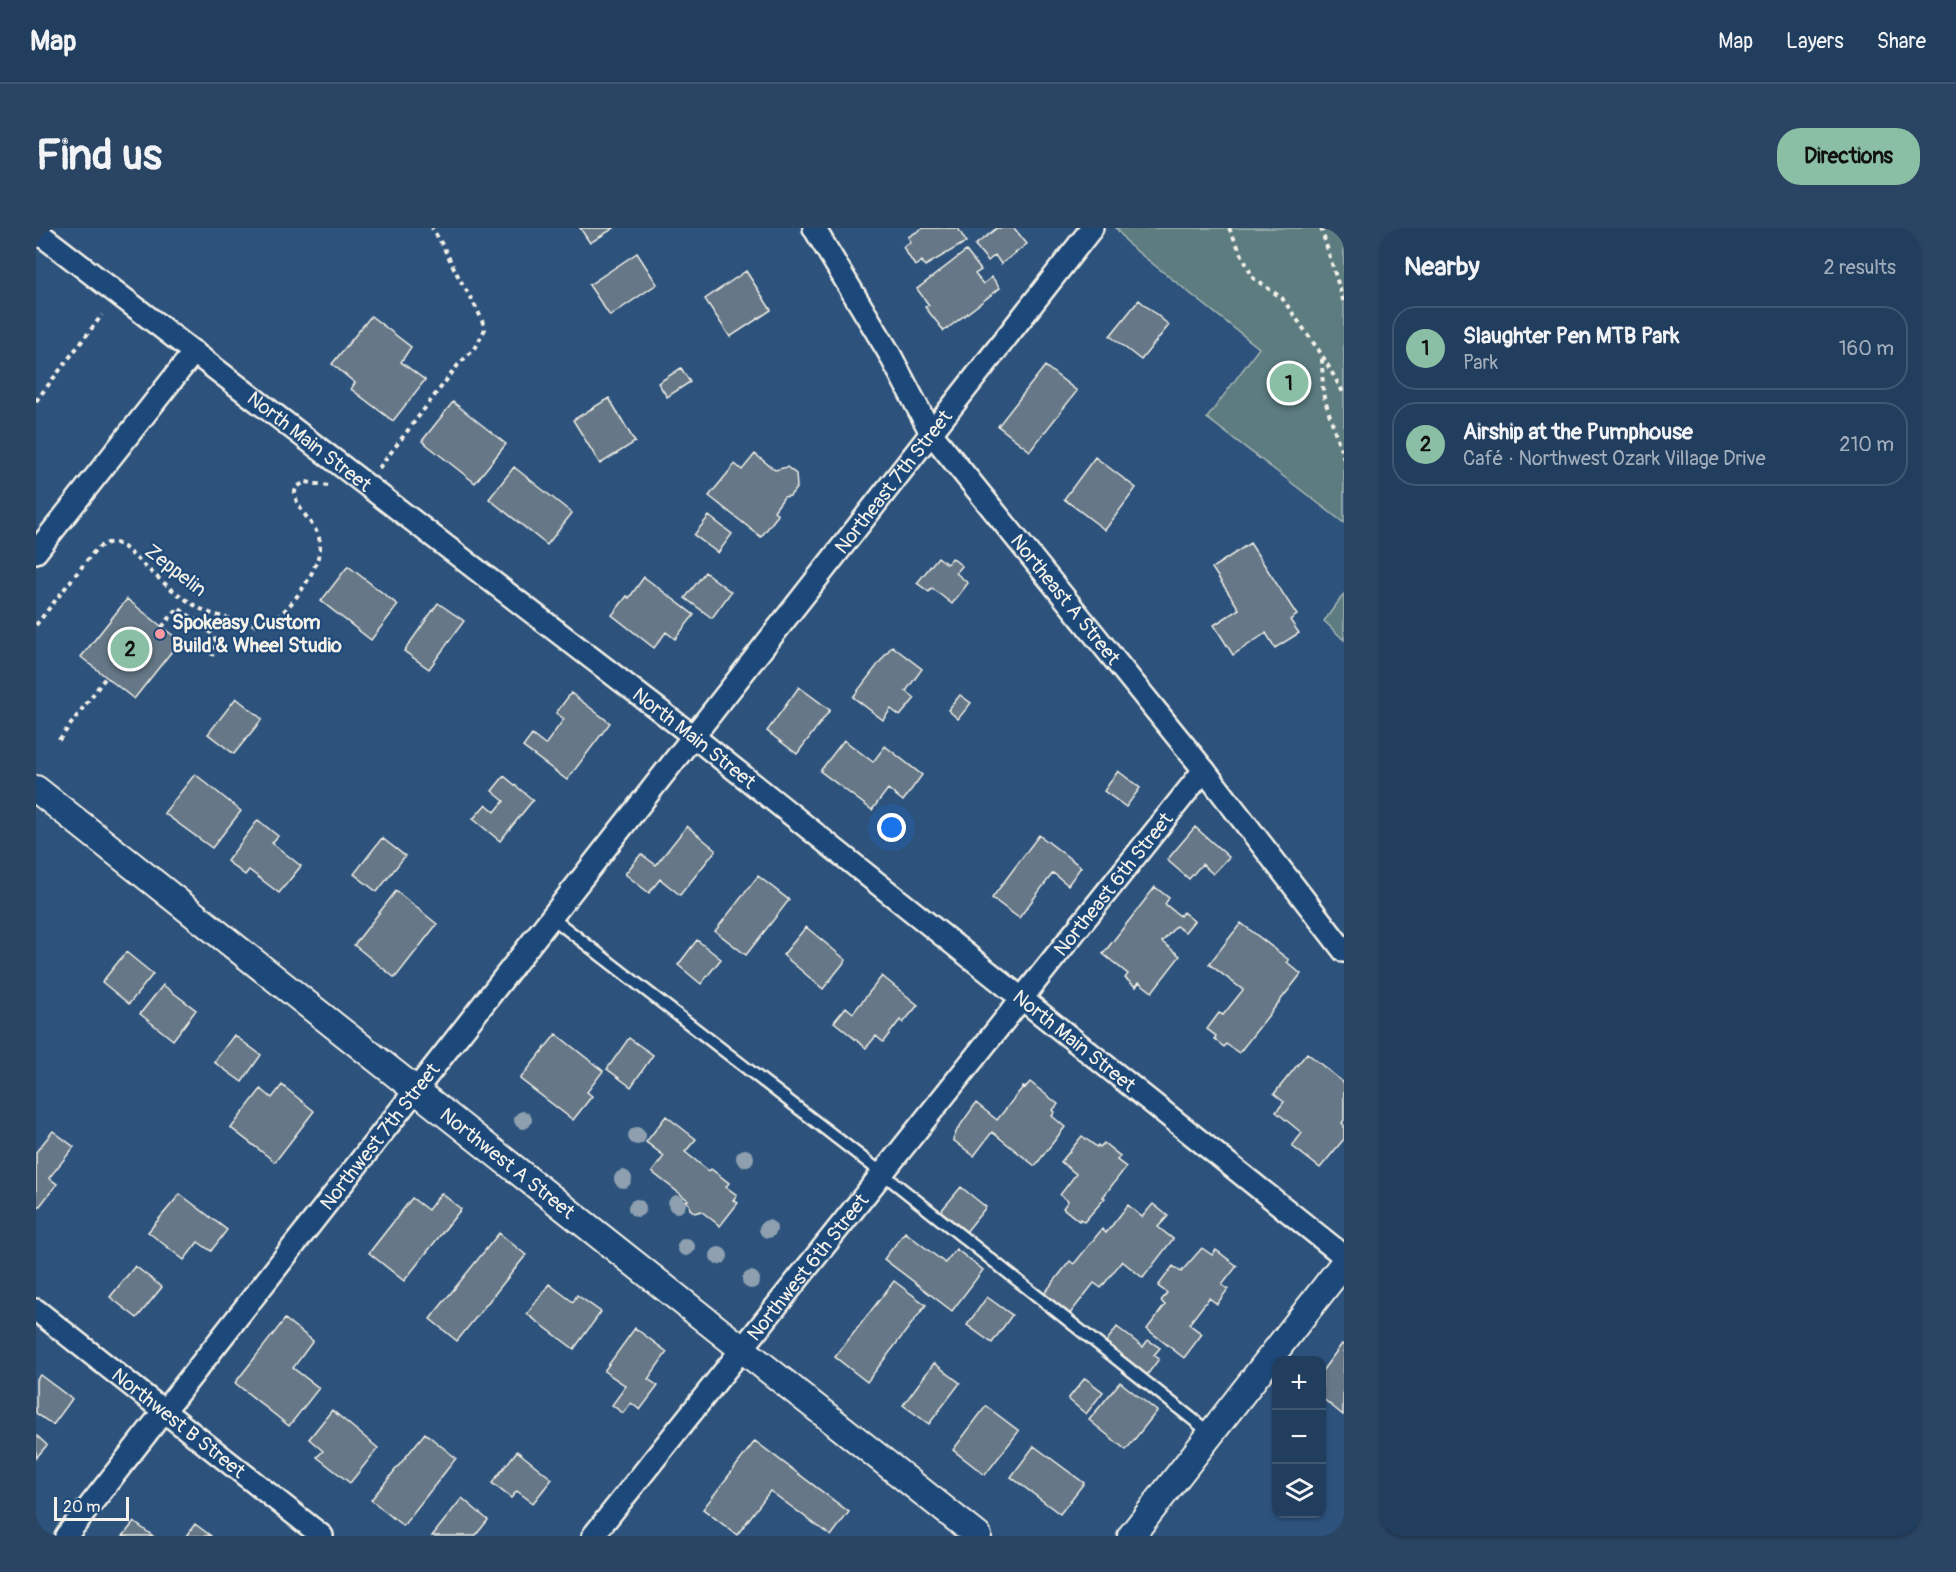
<!DOCTYPE html>
<html lang="en">
<head>
<meta charset="utf-8">
<style>
	:root { --surface:#223e5e; --page:#2a4564; --text:#f1f3f6; --muted:#a2aebc; --line:#3f5773; --accent:#8abfa5 }
	body { margin:0; font-family:Pangolin,sans-serif; background:var(--page); color:var(--text) }
	.controls { position:absolute; right:18px; bottom:18px; display:grid; overflow:hidden; border-radius:12px; box-shadow:0 2px 4px #0004 }
	.controls button { width:54px; height:54px; display:grid; place-items:center; padding:0; border:0; border-bottom:2px solid var(--line); background:var(--surface); color:var(--text); font:30px sans-serif }
	.scale { position:absolute; left:18px; bottom:15px; width:75px; box-sizing:border-box; padding-left:6px; border:3px solid #f4f1e8; border-top:0; font-size:16px; line-height:21px; white-space:nowrap; color:#f4f1e8; -webkit-text-stroke:4px #1f4a7a; paint-order:stroke }
	.you { position:absolute; left:856px; top:600px; width:21px; height:21px; margin:-15px; border:4px solid #fff; border-radius:50%; background:#1a73e8; box-shadow:0 0 0 9px #1a73e833 }
	.badge { display:grid; place-items:center; width:39px; height:39px; border-radius:50%; background:var(--accent); color:#111; font-size:20px; font-weight:700 }
	.pin { position:absolute; translate:-50% -50%; border:3px solid #fff; box-shadow:0 2px 6px #0006 }
	.list { margin:0; padding:0; list-style:none }
	h2 { display:flex; justify-content:space-between; align-items:center; height:78px; margin:0; padding:0 24px; font-size:26px }
	h2 small { font-size:20px; font-weight:400; color:var(--muted) }
	.list li { display:grid; grid-template-columns:39px 1fr auto; gap:18px; align-items:center; box-sizing:border-box; height:84px; margin:0 12px 12px; padding:0 12px; border:2px solid var(--line); border-radius:24px }
	.list b { display:block; font-size:22px; white-space:nowrap }
	.list p { margin:0; font-size:20px; white-space:nowrap; color:var(--muted) }
	.list em { font-size:20px; font-style:normal; color:var(--muted) }
	.icon { flex:none; width:33px; height:33px; fill:none; stroke:currentColor; stroke-width:2; stroke-linecap:round; stroke-linejoin:round }
	.map { position:relative; flex:none; width:1308px; height:1308px; overflow:hidden; border-radius:24px }
	header { display:flex; align-items:center; gap:36px; box-sizing:border-box; height:84px; padding:0 30px; background:var(--surface); border-bottom:2px solid var(--line) }
	header strong { font-size:28px }
	nav { display:flex; gap:33px; margin-inline-start:auto; font-size:21px }
	.intro { display:flex; align-items:center; justify-content:space-between; box-sizing:border-box; height:144px; padding:0 36px }
	h1 { margin:0; font-size:42px }
	.button { padding:15px 27px; border-radius:24px; background:var(--accent); color:#111; font-size:21px; font-weight:700 }
	main { display:flex; gap:36px; padding:0 36px }
	aside { flex:1; background:var(--surface); border-radius:24px; box-shadow:0 2px 4px #0004 }
	.map>svg:first-child { display:block }
	.green { fill:#5b7c80; stroke:#a8b6b4; stroke-width:1.5 }
	.building { fill:#667887; stroke:#f4f1e8; stroke-width:1.5 }
	.lines { fill:none; stroke-linecap:round; stroke-linejoin:round }
	.service-casing { stroke:#f4f1e8; stroke-width:15 }
	.minor-casing { stroke:#f4f1e8; stroke-width:26 }
	.tertiary-casing { stroke:#f4f1e8; stroke-width:30 }
	.path { stroke:#f4f1e8; stroke-width:4; stroke-dasharray:4.5 4.5; stroke-linecap:butt }
	.service { stroke:#1f4a7a; stroke-width:10 }
	.minor { stroke:#1f4a7a; stroke-width:21 }
	.tertiary { stroke:#1f4a7a; stroke-width:26 }
	.tree { fill:#8ea0af }
	.poi-dot { fill:#ff9aa2; stroke:#1f4a7a; stroke-width:2 }
	.labels { text-anchor:middle; stroke-width:4.5; stroke-linejoin:round; paint-order:stroke }
	.street-label { font-size:20px; fill:#f4f1e8; stroke:#1f4a7a }
	.poi-label { font-size:20px; font-weight:bold; fill:#f4f1e8; stroke:#1f4a7a; text-anchor:start }
</style>
</head>
<body>
<header>
<strong>Map</strong>
<nav><a>Map</a><a>Layers</a><a>Share</a></nav>
</header>
<div class="intro"><h1>Find us</h1><a class="button">Directions</a></div>
<main>
<div class="map">
<svg width="1308" height="1308" viewBox="0 0 1308 1308">
	<rect width="100%" height="100%" fill="#2d537d"/>
	<filter id="ink" filterUnits="userSpaceOnUse"><feTurbulence type="fractalNoise" baseFrequency=".0167" numOctaves="2"/><feDisplacementMap in="SourceGraphic" scale="12" xChannelSelector="R" yChannelSelector="G"/><feConvolveMatrix kernelMatrix="1 2 1 2 8 2 1 2 1" color-interpolation-filters="sRGB"/></filter>
	<g filter="url(#ink)">
		<path class="green" d="M1080 0H1308V295L1171 190 1223 120 1093 17Z
			M1308 366V412L1288 393Z"/>
		<path class="building" d="M544 0H578L554 15Z
			M887 0H922L930 14 889 38 886 33 879 38 867 19 875 14 872 9Z
			M961 0H978L991 16 965 36 959 27 952 33 939 17Z
			M930 23 945 42 939 46 947 56 956 49 964 60 908 103 889 79 893 77 881 61Z
			M601 25 621 56 574 88 553 57Z
			M710 43 735 82 694 109 669 71Z
			M1103 72 1133 97 1105 132 1074 108Z
			M335 88 375 119 365 134 389 152 357 193 315 161 319 155 296 136Z
			M1009 138 1041 163 994 223 962 198Z
			M645 140 654 154 631 169 622 155Z
			M573 170 599 214 564 236 537 192Z
			M417 174 470 216 439 255 386 213Z
			M719 226 739 242 751 239 760 246 761 259 754 268 748 269 738 283 742 287 725 309 673 268 699 236 706 242Z
			M1059 229 1100 260 1069 302 1028 271Z
			M478 239 536 285 511 317 453 271Z
			M673 288 696 306 682 325 658 307Z
			M1214 315 1261 387 1254 392 1263 405 1239 420 1230 405 1197 427 1178 397 1203 381 1176 340Z
			M902 329 911 336 916 330 926 338 920 345 932 355 916 376 896 360 893 364 881 355Z
			M312 338 362 377 335 412 285 373Z
			M669 344 695 364 676 390 649 370Z
			M608 349 658 387 639 411 630 404 618 420 576 387 591 368 593 370Z
			M91 371 144 413 98 471 45 429Z
			M402 375 428 393 393 441 368 423Z
			M856 418 886 441 870 463 879 470 864 488 855 481 847 492 817 469Z
			M763 459 794 482 761 526 731 503Z
			M535 465 574 495 531 552 487 519 496 507 509 517 528 491 520 485Z
			M924 467 935 475 922 491 912 482Z
			M200 470 226 491 198 526 172 506Z
			M808 512 837 534 849 518 886 547 867 573 852 561 836 582 784 543Z
			M1082 543 1104 560 1090 579 1068 563Z
			M159 546 205 583 176 620 128 585Z
			M468 548 497 572 464 613 437 591 450 576 459 584 468 573 456 563Z
			M222 592 242 608 236 615 265 638 243 665 213 642 209 647 191 633Z
			M651 598 680 622 644 667 624 651 613 665 589 646 605 626 620 637Z
			M1159 599 1193 629 1177 646 1166 636 1153 651 1131 632Z
			M1003 607 1045 639 1032 657 1017 645 983 690 956 670Z
			M346 610 369 628 341 664 318 646Z
			M722 648 753 672 710 727 679 703Z
			M1119 659 1133 670 1129 676 1144 688 1147 684 1158 693 1149 704 1140 698 1126 714 1144 728 1116 764 1103 754 1100 759 1089 750 1092 746 1067 726Z
			M360 663 401 696 359 750 318 717Z
			M1205 695 1253 732 1251 734 1265 746 1203 825 1190 816 1188 819 1178 811 1180 808 1171 801 1183 785 1187 787 1207 762 1173 736Z
			M770 699 810 732 787 761 747 727Z
			M661 712 685 731 665 756 642 737Z
			M90 724 117 746 93 776 66 754Z
			M846 748 882 777 867 795 864 792 847 814 840 808 830 820 798 794 810 779 817 785Z
			M127 757 160 782 137 812 104 786Z
			M520 806 567 843 551 864 556 868 537 892 484 851Z
			M198 807 225 827 206 854 178 834Z
			M593 810 617 827 595 859 571 841Z
			M1271 825 1308 855V892L1306 895 1308 897V911L1284 940 1256 918 1266 905 1240 884 1248 874 1238 866Z
			M994 854 1022 876 1017 882 1019 884 1016 888 1029 899 999 938 956 904 938 928 917 912 921 902 940 875 961 892 987 859 989 860Z
			M246 857 278 883 239 934 195 900 225 861 236 870Z
			M630 888 660 911 649 924 673 943 675 941 693 955 690 959 701 967 697 972 702 975 684 998 665 983 659 985 654 981 653 976 650 973 652 972 616 944 628 928 610 914Z
			M17 903 38 919 13 950 21 956 0 983V924Z
			M1046 908 1061 919 1062 917 1064 919 1068 915 1084 928 1081 932 1090 939 1067 969 1069 970 1048 994 1044 991 1043 993 1027 980 1032 973 1024 967 1040 946 1025 934Z
			M925 959 950 979 930 1004 905 983Z
			M405 965 425 981 368 1053 333 1025 376 970 392 982Z
			M144 966 191 1002 175 1023 162 1014 148 1032 112 1004Z
			M1117 976 1132 988 1122 999 1137 1011 1107 1050 1086 1033 1065 1060 1058 1055 1033 1087 1007 1067 1034 1033 1038 1036 1066 1001 1070 1005 1092 977 1106 989Z
			M869 1004 909 1035 920 1021 947 1042 916 1083 848 1031Z
			M463 1005 490 1027 421 1113 394 1091Z
			M1166 1020 1176 1027 1180 1022 1201 1038 1186 1057 1192 1061 1181 1076 1173 1070 1153 1096 1166 1106 1148 1130 1111 1101 1129 1077 1125 1073 1131 1065 1122 1058 1137 1038 1145 1044Z
			M99 1038 126 1059 101 1090 74 1069Z
			M858 1053 890 1077 831 1154 799 1129Z
			M513 1056 537 1074 541 1067 565 1084 538 1121 491 1086Z
			M951 1069 976 1087 956 1115 931 1097Z
			M249 1091 277 1113 257 1140 283 1160 253 1198 199 1155Z
			M1081 1099 1107 1119 1112 1112 1124 1120 1118 1127 1123 1131 1111 1147 1069 1115Z
			M599 1100 631 1124 612 1151 622 1158 604 1182 595 1175 587 1185 576 1177 590 1158 568 1143Z
			M1306 1116 1308 1118 1307 1187 1286 1170V1143Z
			M898 1135 924 1155 893 1196 867 1177Z
			M4 1147 36 1171 17 1197 0 1185V1152Z
			M1049 1150 1067 1164 1050 1186 1032 1171Z
			M1084 1154 1121 1183 1090 1222 1053 1192Z
			M950 1178 983 1203 949 1247 917 1222Z
			M296 1182 342 1220 314 1255 281 1229 287 1223 273 1211Z
			M389 1205 420 1230 367 1298 335 1272Z
			M0 1207 11 1217 0 1230Z
			M719 1213 813 1284 795 1308 734 1263 701 1307 667 1281Z
			M998 1218 1048 1255 1024 1286 975 1249Z
			M481 1223 516 1251 497 1275 481 1263 475 1270 456 1255Z
			M426 1270 452 1292 439 1308H396Z
			M98 1294 117 1308H87Z
			M159 1296 175 1308H150Z"/>
		<g class="lines">
			<defs>
				<path id="service" d="M515 689 846 945 1174 1205"/>
				<g id="minor">
					<path id="s1" d="M778 0 852 123 895 205 1168 542 1308 723"/>
					<path id="s2" d="M0 3 657 508 1308 1028"/>
					<path d="M0 324 158 124"/>
					<path id="s3" d="M0 1082 286 1308"/>
					<path id="s4" d="M30 1308 1056 0"/>
					<path id="s5" d="M557 1308 1168 542"/>
				</g>
				<g id="tertiary">
					<path id="s6" d="M0 561 942 1308"/>
					<path d="M1095 1308 1308 1035"/>
				</g>
			</defs>
			<use href="#service" class="service-casing"/>
			<use href="#minor" class="minor-casing"/>
			<use href="#tertiary" class="tertiary-casing"/>
			<path class="path" d="M1193 0 1217 50 1246 70 1286 127 1308 166
				M1285 0 1308 75
				M1286 131 1287 166 1308 232
				M0 173 66 87
				M343 240 422 137 440 119 449 101C443 81 431 65 421 46 413 30 406 15 396 0
				M0 397 56 326C65 316 74 311 87 318 111 340 136 365 165 381 176 387 188 389 200 392 211 395 220 399 231 395 252 388 291 333 283 310 279 296 260 280 259 267 258 259 264 257 270 254L292 258
				M126 399 142 380 171 400 181 414 176 428
				M23 512 70 449"/>
			<use href="#service" class="service"/>
			<use href="#minor" class="minor"/>
			<use href="#tertiary" class="tertiary"/>
		</g>
		<g class="tree">
			<circle cx="487" cy="892" r="9"/>
			<circle cx="601" cy="908" r="9"/>
			<circle cx="709" cy="930" r="9"/>
			<circle cx="587" cy="951" r="9"/>
			<circle cx="641" cy="976" r="9"/>
			<circle cx="601" cy="980" r="9"/>
			<circle cx="732" cy="1001" r="9"/>
			<circle cx="650" cy="1019" r="9"/>
			<circle cx="683" cy="1028" r="9"/>
			<circle cx="715" cy="1052" r="9"/>
		</g>
	</g>
	<circle class="poi-dot" cx="124" cy="406" r="6"/>
	<g class="labels">
		<g class="street-label">
			<text dy="7" stroke="none"><textPath href="#s2" startOffset="345">North Main Street</textPath></text>
			<text dy="7" stroke="none"><textPath href="#s4" startOffset="1340">Northeast 7th Street</textPath></text>
			<text transform="translate(140 342) rotate(38)" y="7">Zeppelin</text>
			<text dy="7" stroke="none"><textPath href="#s1" startOffset="450">Northeast A Street</textPath></text>
			<text dy="7" stroke="none"><textPath href="#s2" startOffset="831">North Main Street</textPath></text>
			<text dy="7" stroke="none"><textPath href="#s5" startOffset="834">Northeast 6th Street</textPath></text>
			<text dy="7" stroke="none"><textPath href="#s2" startOffset="1317">North Main Street</textPath></text>
			<text dy="7" stroke="none"><textPath href="#s4" startOffset="508">Northwest 7th Street</textPath></text>
			<text dy="7" stroke="none"><textPath href="#s6" startOffset="602">Northwest A Street</textPath></text>
			<text dy="7" stroke="none"><textPath href="#s5" startOffset="344">Northwest 6th Street</textPath></text>
			<text dy="7" stroke="none"><textPath href="#s3" startOffset="182">Northwest B Street</textPath></text>
		</g>
		<g class="poi-label">
			<text x="136" y="401">Spokeasy Custom<tspan x="136" dy="23">Build &amp; Wheel Studio</tspan></text>
		</g>
	</g>
</svg>
<div class="controls">
<button>+</button>
<button>−</button>
<button><svg class="icon" aria-label="layers" viewBox="0 0 24 24"><path d="M12 4l9 5-9 5-9-5zM3 14l9 5 9-5"/></svg></button>
</div>
<div class="scale">20 m</div>
<div class="you"></div>
<div class="pin badge" style="left:1253px;top:155px">1</div>
<div class="pin badge" style="left:94px;top:421px">2</div>
</div>
<aside>
<h2>Nearby<small>2 results</small></h2>
<ul class="list">
<li><span class="badge">1</span><div><b>Slaughter Pen MTB Park</b><p>Park</p></div><em>160 m</em></li>
<li><span class="badge">2</span><div><b>Airship at the Pumphouse</b><p>Café · Northwest Ozark Village Drive</p></div><em>210 m</em></li>
</ul>
</aside>
</main>
</body>
</html>
